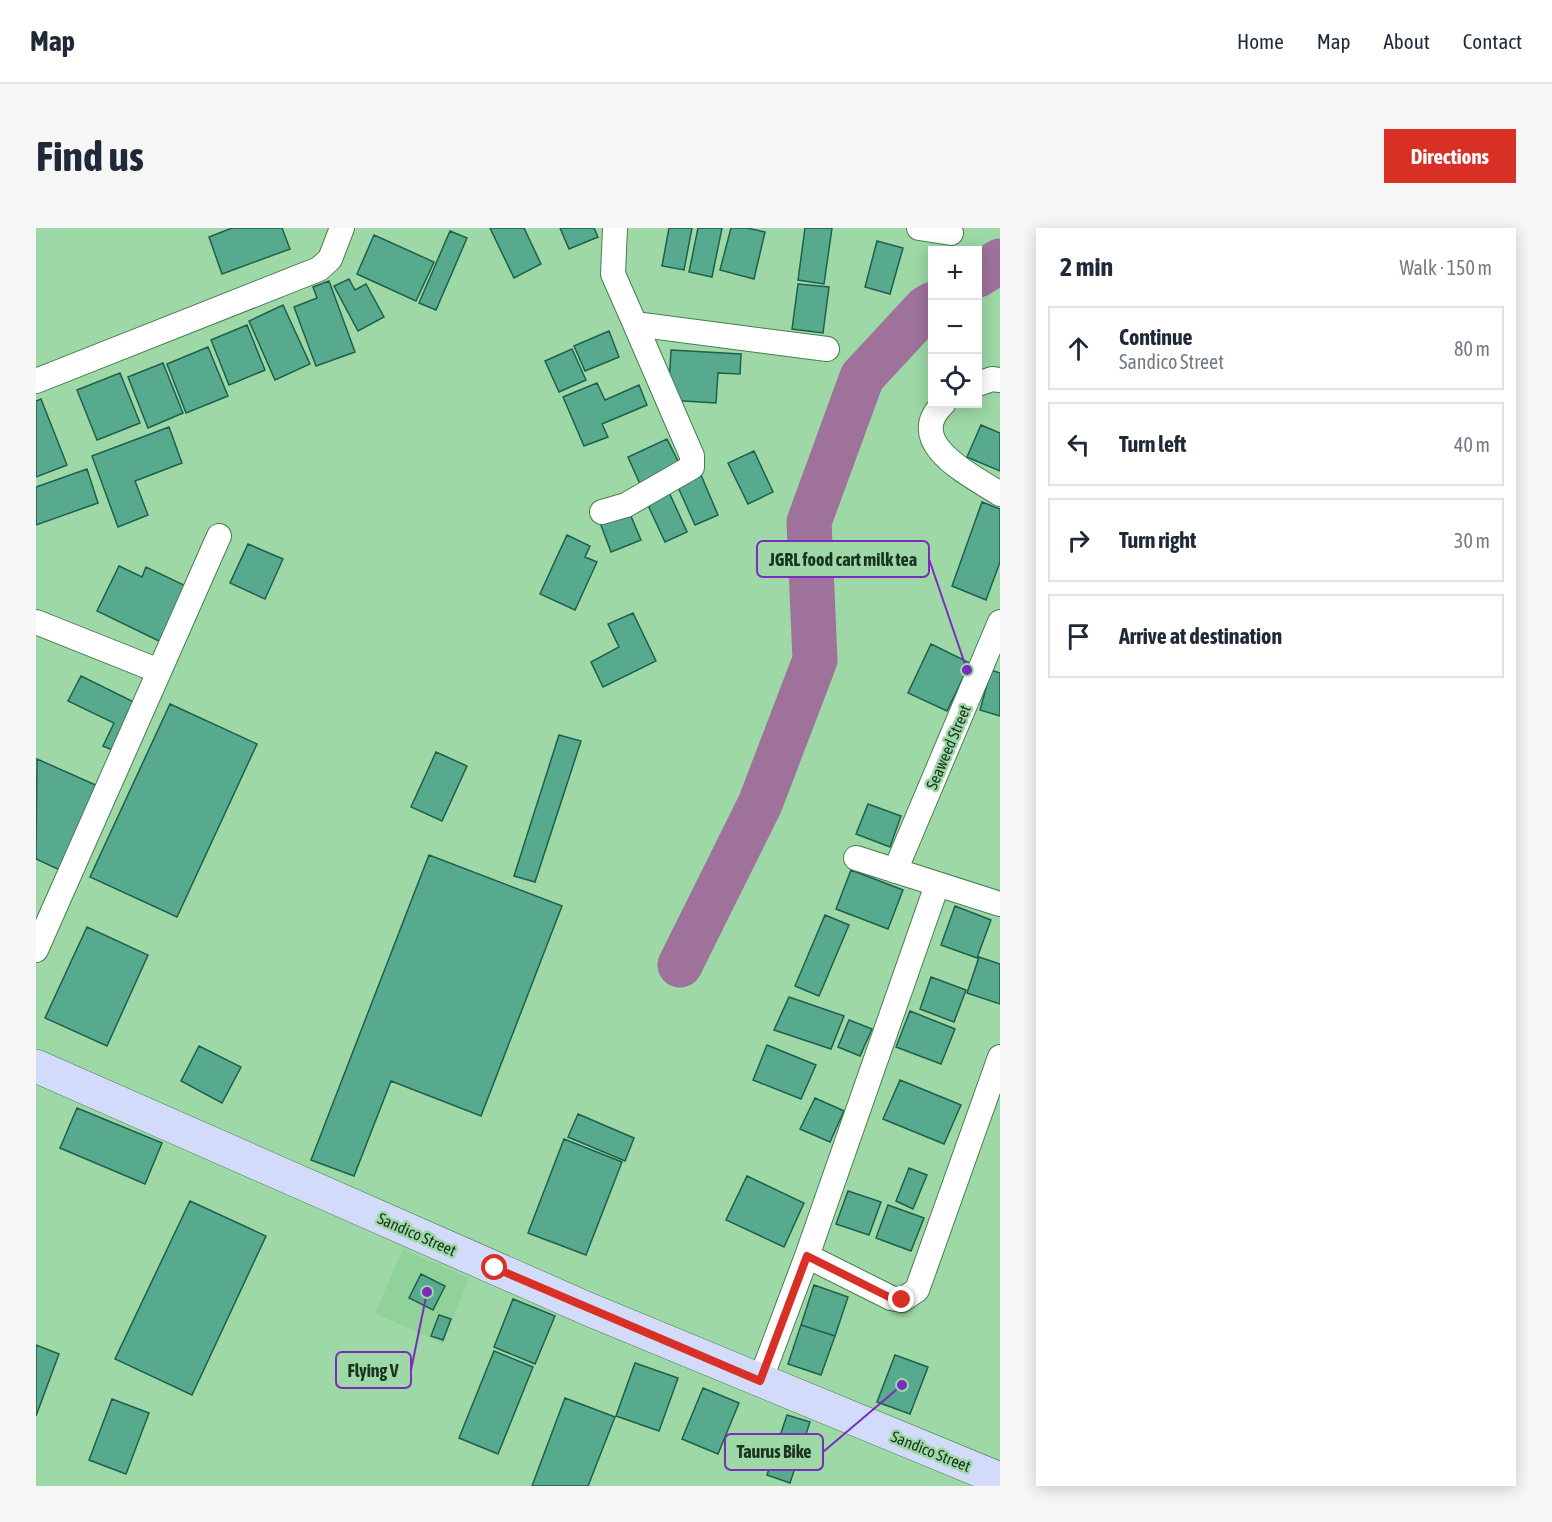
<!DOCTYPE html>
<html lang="en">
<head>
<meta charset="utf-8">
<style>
	:root { --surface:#fff; --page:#f6f6f7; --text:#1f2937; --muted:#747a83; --line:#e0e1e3; --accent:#d93025 }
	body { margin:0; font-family:"Asap Condensed",sans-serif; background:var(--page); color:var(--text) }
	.controls { position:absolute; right:18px; top:18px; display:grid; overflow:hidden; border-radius:0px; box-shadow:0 3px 15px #0003 }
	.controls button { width:54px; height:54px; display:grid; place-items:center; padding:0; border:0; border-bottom:2px solid var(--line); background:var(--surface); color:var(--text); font:30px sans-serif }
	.stop { position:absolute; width:18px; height:18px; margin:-14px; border:4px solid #d93025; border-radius:50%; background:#fff }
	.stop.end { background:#d93025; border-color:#fff; box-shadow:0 2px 6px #0008 }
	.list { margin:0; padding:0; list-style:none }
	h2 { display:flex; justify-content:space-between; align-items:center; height:78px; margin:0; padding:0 24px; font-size:26px }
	h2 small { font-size:20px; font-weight:400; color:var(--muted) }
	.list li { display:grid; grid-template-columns:39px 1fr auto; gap:18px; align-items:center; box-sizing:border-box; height:84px; margin:0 12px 12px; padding:0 12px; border:2px solid var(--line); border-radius:0px }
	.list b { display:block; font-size:22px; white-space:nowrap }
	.list p { margin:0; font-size:20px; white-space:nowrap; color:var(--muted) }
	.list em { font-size:20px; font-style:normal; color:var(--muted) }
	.icon { flex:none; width:33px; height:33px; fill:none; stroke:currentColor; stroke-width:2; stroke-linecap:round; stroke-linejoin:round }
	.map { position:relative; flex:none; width:964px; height:1258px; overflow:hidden; border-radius:0px }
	header { display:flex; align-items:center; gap:36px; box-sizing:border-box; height:84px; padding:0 30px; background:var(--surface); border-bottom:2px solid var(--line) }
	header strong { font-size:28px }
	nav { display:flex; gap:33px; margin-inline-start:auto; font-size:21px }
	.intro { display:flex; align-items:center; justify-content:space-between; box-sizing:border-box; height:144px; padding:0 36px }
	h1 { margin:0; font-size:42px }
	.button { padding:15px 27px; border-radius:0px; background:var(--accent); color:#fff; font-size:21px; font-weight:700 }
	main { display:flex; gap:36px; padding:0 36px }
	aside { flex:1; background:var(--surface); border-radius:0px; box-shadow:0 3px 15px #0003 }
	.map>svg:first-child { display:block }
	.built { fill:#90d29a }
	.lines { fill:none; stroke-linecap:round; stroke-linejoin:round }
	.river { stroke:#9f729c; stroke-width:45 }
	.building { fill:#57aa8d; stroke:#1f604b; stroke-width:1.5 }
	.minor-casing { stroke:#467e50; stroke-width:26 }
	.secondary-casing { stroke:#467e50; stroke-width:34 }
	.minor { stroke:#fff; stroke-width:24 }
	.secondary { stroke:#d2dbf9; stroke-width:33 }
	.route { stroke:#d93025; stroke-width:8 }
	.labels { text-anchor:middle; stroke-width:5; stroke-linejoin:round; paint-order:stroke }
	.street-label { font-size:16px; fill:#1a321f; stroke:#9dd8a6 }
	.leader { fill:none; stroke:#7b2cbf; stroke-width:2 }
	.callout-dot { fill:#7b2cbf; stroke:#9dd8a6; stroke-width:2 }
	.callout { fill:#9dd8a6; stroke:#7b2cbf; stroke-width:2 }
	.callout-label { font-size:18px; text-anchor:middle; font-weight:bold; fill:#1a321f }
</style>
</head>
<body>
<header>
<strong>Map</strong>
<nav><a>Home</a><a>Map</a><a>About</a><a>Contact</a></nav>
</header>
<div class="intro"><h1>Find us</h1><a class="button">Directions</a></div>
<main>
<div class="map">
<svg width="964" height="1258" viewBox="0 0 964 1258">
	<rect width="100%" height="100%" fill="#9dd8a6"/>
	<path class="built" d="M367 1021 433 1050 407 1116 339 1085Z"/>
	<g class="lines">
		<path class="river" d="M942 47 964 33
			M644 737 724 576 779 432 773 294 826 149 890 80 897 76"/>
	</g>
	<path class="building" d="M196 0H246L254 21 186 46 173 9Z
		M454 0H488L505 36 478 50Z
		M524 0H558L562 9 533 21Z
		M633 0H656L648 42 626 38Z
		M662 0H686L676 49 653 44Z
		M695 0H711L729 4 718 51 684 42Z
		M769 0H796L788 56 762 52Z
		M414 3 431 10 400 82 383 75Z
		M338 7 398 34 380 73 321 46Z
		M841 13 867 20 854 66 829 59Z
		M313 51 319 62 330 56 348 89 322 103 298 58Z
		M293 53 319 124 280 138 258 79 281 70 277 59Z
		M762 56 793 59 787 105 756 101Z
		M247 77 274 136 239 152 213 93Z
		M211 97 229 142 193 157 175 112Z
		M573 103 583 129 549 143 538 118Z
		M172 119 192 168 150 185 131 136Z
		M536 121 550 152 523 164 509 133Z
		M635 122 705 126 704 146 682 145 680 175 632 172Z
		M127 135 147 185 112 200 92 149Z
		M84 145 104 195 61 212 41 162Z
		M561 155 569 172 603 157 611 177 566 196 572 209 548 218 527 169Z
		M5 171 31 237 0 249V173Z
		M945 197 964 205V243L931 229Z
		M133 199 146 235 99 253 112 287 82 299 56 228Z
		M631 211 644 237 604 256 592 229Z
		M718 223 737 264 712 276 692 235Z
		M51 241 62 275 0 297V259Z
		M665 247 682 287 659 297 641 257Z
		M632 262 651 304 629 314 610 273Z
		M946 274 964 281V334L950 372 916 358Z
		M592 281 605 312 575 324 563 292Z
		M531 307 554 318 549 329 561 334 539 382 504 366Z
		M212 316 247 331 229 371 194 355Z
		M83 338 106 349 110 339 152 359 125 414 61 383Z
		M597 385 620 433 567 459 555 434 583 419 572 396Z
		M895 416 934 435 911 483 872 465Z
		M955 442 964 445V488L944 482Z
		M45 448 102 476 79 523 67 518 78 495 32 473Z
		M134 476 221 516 141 689 54 649Z
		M523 507 545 513 499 654 478 648Z
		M400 524 431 538 406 593 375 579Z
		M1 531 64 559 26 643 0 631Z
		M832 576 865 588 854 619 820 606Z
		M393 627 526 678 445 888 355 853 318 948 275 932Z
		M815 642 867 662 852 701 800 681Z
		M919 678 955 692 941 730 905 717Z
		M789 687 813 697 783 768 759 758Z
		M51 699 112 727 71 818 9 790Z
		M943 729 964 736V776L931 765Z
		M895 749 930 762 918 794 884 781Z
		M753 769 808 788 795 821 738 802Z
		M874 783 919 801 905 836 860 819Z
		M813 792 836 801 824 828 802 819Z
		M731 817 780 837 765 871 717 852Z
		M163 818 205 839 186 875 145 853Z
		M864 852 925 877 908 916 847 891Z
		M779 870 808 883 794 914 764 901Z
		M41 880 126 915 109 956 24 920Z
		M542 886 598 910 589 933 532 909Z
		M528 911 586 934 550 1027 492 1005Z
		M873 940 891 947 877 981 860 973Z
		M711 948 768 975 748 1019 690 992Z
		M812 963 845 974 833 1007 800 996Z
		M154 973 230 1008 156 1167 79 1131Z
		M852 977 888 990 875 1023 840 1010Z
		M385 1046 409 1058 397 1082 373 1070Z
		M778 1057 812 1069 799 1108 765 1097Z
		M477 1071 519 1088 499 1136 458 1119Z
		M403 1087 415 1091 407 1112 395 1108Z
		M765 1097 799 1108 785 1147 752 1136Z
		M0 1117 23 1126 0 1188Z
		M458 1123 497 1139 462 1226 423 1210Z
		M859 1127 892 1139 874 1186 841 1174Z
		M599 1135 642 1150 623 1203 580 1188Z
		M667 1160 703 1175 682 1226 646 1211Z
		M529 1170 579 1189 552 1258H496Z
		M76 1171 113 1185 90 1246 53 1232Z
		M751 1187 774 1194 754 1255 731 1247Z"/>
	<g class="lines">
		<defs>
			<path id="minor" d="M579 0 577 46 599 96 791 121
				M883 0 915 5
				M0 153 283 41 294 31 306 0
				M942 156 956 151 964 152
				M907 176C867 215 935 247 964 266
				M566 284 590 277 656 239V228L599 96
				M0 394 123 443
				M820 630 964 676
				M859 643 964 394
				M0 722 183 308
				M771 1028 855 1070 866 1072 881 1062 964 829
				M724 1153 771 1028 901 657"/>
			<path id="secondary" d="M0 838 552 1081 964 1251"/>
		</defs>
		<use href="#minor" class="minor-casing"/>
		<use href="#secondary" class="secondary-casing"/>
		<use href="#minor" class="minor"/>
		<use href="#secondary" class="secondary"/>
	</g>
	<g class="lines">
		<path class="route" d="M459 1040 724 1153 771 1028 855 1070 866 1072"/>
	</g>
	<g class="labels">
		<g class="street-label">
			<text transform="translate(912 519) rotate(-67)" y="6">Seaweed Street</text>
			<text transform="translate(381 1006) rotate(24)" y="6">Sandico Street</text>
			<text transform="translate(895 1223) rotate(22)" y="6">Sandico Street</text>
		</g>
	</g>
	<path class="leader" d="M931 442L893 331M391 1064L375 1142M866 1157L787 1224"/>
	<g class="callout-dot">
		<circle cx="931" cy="442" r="6"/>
		<circle cx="391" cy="1064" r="6"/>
		<circle cx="866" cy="1157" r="6"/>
	</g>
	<g class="callout">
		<rect x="721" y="313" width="172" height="36" rx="6"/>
		<rect x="300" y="1124" width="75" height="36" rx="6"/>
		<rect x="689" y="1206" width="98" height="36" rx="6"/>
	</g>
	<g class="callout-label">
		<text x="807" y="338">JGRL food cart milk tea</text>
		<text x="337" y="1149">Flying V</text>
		<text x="738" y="1230">Taurus Bike</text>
	</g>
</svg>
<div class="controls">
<button>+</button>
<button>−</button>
<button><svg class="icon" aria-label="locate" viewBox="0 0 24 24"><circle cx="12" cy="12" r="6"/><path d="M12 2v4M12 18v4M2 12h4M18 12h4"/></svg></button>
</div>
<div class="stop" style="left:459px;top:1040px"></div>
<div class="stop end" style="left:866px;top:1072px"></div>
</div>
<aside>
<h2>2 min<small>Walk · 150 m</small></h2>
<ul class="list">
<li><svg class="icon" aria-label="ahead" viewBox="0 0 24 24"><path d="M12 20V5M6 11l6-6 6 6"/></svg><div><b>Continue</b><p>Sandico Street</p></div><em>80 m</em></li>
<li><svg class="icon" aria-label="left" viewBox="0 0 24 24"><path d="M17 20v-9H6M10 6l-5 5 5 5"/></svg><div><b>Turn left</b></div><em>40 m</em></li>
<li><svg class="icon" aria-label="right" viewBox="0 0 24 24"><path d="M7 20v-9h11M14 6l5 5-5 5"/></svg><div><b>Turn right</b></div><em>30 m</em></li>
<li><svg class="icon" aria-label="arrive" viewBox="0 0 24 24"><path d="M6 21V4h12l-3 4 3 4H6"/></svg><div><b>Arrive at destination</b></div></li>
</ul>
</aside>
</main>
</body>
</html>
